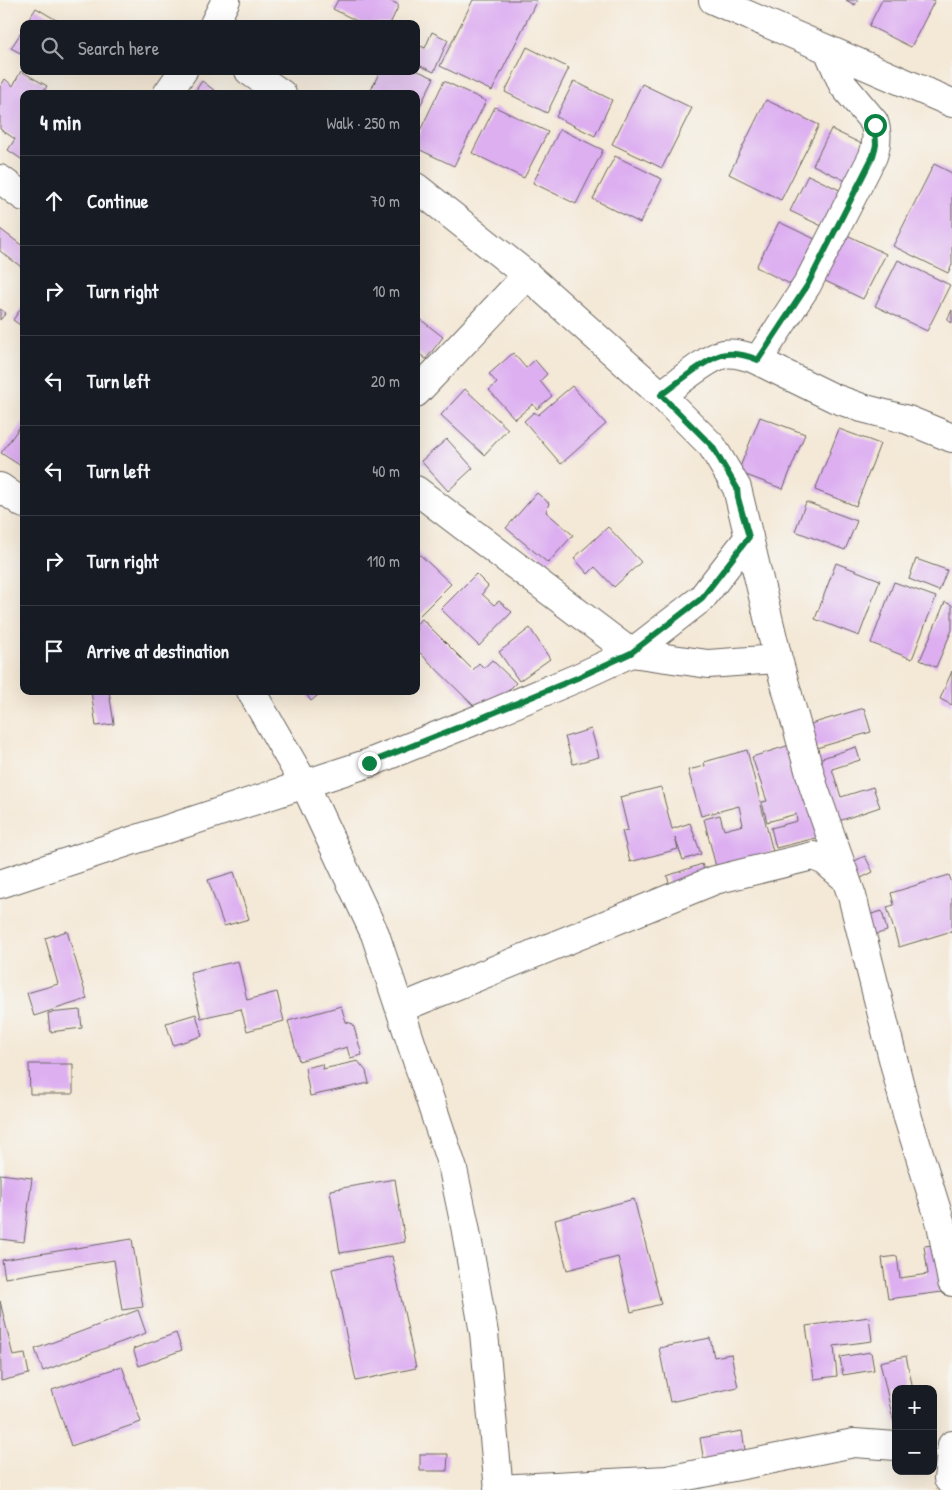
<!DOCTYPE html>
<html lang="en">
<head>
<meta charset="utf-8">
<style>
	:root { --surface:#171b24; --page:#242831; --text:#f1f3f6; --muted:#9ea1a6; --line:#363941 }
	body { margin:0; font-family:"Patrick Hand",sans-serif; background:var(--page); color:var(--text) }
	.controls { position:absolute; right:15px; bottom:15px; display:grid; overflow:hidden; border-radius:10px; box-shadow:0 5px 20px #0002 }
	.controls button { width:45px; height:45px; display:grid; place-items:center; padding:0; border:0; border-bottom:1px solid var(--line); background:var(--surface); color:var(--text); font:25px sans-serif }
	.stop { position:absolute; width:15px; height:15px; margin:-11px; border:4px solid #0b8043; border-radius:50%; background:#fff }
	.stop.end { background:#0b8043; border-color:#fff; box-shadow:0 1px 5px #0008 }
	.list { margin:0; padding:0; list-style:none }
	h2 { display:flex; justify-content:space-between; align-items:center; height:65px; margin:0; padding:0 20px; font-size:21px }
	h2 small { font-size:16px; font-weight:400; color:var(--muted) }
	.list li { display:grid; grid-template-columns:32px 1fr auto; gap:15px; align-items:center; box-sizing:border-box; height:90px; padding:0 20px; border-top:1px solid var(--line) }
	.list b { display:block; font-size:19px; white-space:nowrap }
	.list em { font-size:16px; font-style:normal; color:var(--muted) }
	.icon { flex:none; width:28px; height:28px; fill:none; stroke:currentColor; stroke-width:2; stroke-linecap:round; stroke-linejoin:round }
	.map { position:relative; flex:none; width:952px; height:1490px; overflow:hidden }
	.search { position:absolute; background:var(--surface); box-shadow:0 5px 20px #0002; left:20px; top:20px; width:400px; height:55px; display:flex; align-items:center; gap:12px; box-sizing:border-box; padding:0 18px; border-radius:10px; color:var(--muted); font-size:19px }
	.panel { position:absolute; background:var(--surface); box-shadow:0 5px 20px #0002; left:20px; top:90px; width:400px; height:605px; border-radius:10px }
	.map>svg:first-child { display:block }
	.building { fill:#ddaff1 }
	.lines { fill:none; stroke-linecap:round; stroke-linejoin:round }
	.minor-casing { stroke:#68635d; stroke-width:30 }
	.minor { stroke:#fff; stroke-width:28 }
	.route { stroke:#0b8043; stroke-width:6 }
</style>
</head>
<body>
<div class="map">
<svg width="952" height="1490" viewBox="0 0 952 1490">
	<rect width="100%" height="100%" fill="#f6f6f2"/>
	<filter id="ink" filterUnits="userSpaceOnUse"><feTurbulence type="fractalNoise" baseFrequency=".02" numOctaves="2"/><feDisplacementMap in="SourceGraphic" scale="10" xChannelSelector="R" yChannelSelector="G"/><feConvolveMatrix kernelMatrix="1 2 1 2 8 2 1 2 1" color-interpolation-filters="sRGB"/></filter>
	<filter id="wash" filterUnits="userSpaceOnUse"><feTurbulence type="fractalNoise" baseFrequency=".0096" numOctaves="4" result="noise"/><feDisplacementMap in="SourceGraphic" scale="20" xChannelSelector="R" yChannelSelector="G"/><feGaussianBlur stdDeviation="1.12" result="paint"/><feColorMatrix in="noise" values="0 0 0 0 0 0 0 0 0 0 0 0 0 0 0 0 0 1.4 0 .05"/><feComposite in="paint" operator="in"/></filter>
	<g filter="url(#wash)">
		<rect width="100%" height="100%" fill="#f4e8d6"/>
		<g id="blocks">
			<path class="building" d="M338 0H389L399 5 390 24H363L333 9Z
				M473 0H537L492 91 440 66Z
				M846 0H858L855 5Z
				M882 0H935L911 47 869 26Z
				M36 8 63 24H26Z
				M24 28V55L11 48Z
				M432 32 448 40 434 72 416 64V44L425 48Z
				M527 47 569 68 547 113 505 92Z
				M416 70 434 78 416 114V94H369L380 71Z
				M21 71 47 86 42 94H24V161L8 150 15 139 0 129V87L5 79 13 86Z
				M202 81 219 94H193Z
				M444 81 486 101 454 166 416 148V139Z
				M574 81 612 100 595 136 556 117Z
				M642 84 692 108 662 168 612 144Z
				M766 100 819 125 781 200 729 174Z
				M495 107 548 132 524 178 472 153Z
				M560 129 603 150 576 204 533 183Z
				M831 129 864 145 846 181 813 165Z
				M615 156 662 179 640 223 593 199Z
				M934 164 952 173V265L948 273 893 246Z
				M808 175 844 192 826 228 790 211Z
				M779 222 819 241 796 287 756 267Z
				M0 229 24 247V269L0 251Z
				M843 233 886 254 863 299 821 279Z
				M898 260 950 285 927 331 875 306Z
				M24 304V328L13 320Z
				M0 309 6 313 0 320Z
				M952 310V323L947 320Z
				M416 316 443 337 426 359 416 351Z
				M513 353 526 368 535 360 547 374 540 381 552 396 537 409 533 404 515 419 489 390 497 383 489 374Z
				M572 386 606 424 561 464 524 421 534 412 538 415Z
				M465 389 508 429 484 455 441 415Z
				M760 417 805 434 783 489 738 472Z
				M24 421V468L1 453Z
				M839 429 880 444 856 506 815 490Z
				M447 439 473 468 448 491 421 461Z
				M537 493 549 503 546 512 573 535 548 563 506 528Z
				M806 502 857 521 845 550 795 531Z
				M608 527 641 562 614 587 595 567 588 574 574 558Z
				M416 551 451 584 416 619Z
				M916 559 947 570 939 591 909 579Z
				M836 563 880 580 859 636 815 619Z
				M476 574 488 586 482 594 494 605 499 601 512 612 479 646 441 609Z
				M894 582 936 597 912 659 871 643Z
				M945 602 952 605V630L936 667 920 660Z
				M422 619 473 670 479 663 484 668 492 660 516 683 483 715 416 649V624Z
				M530 628 550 659 519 681 499 652Z
				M952 671V705L940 699Z
				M91 691H109L114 724 96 726Z
				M304 691H323L311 701Z
				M864 708 871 732 810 750 804 726Z
				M591 729 599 757 573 764 565 737Z
				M796 743 824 836 776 848 771 828 797 821 796 814 767 822 762 802 767 801 752 757Z
				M856 747 860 760 832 769 841 797 873 787 880 807 830 824 810 762Z
				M747 750 773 852 716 867 704 819 720 815 724 830 743 825 739 806 701 816 688 770 705 766 704 762Z
				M661 787 672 829 690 823 701 854 683 860 675 838 678 849 630 862 622 831 628 830 620 797Z
				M865 856 873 872 851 883 842 867Z
				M702 864 708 880 672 892 667 876Z
				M234 872 249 919 224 926 208 880Z
				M949 875 952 883V931L899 947 887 907 894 905 891 893Z
				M882 911 887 931 870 936 865 916Z
				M67 931 87 999 34 1016 27 993 58 984 45 938Z
				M238 961 247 1000 277 992 284 1021 247 1031 241 1009 201 1018 190 972Z
				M341 1006 346 1022 353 1024 362 1055 350 1058 347 1047 299 1061 288 1021Z
				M80 1010 82 1028 50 1032 48 1013Z
				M196 1014 202 1036 173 1045 166 1023Z
				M358 1061 366 1071 369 1083 310 1096 305 1068 322 1064 323 1069Z
				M29 1064H73V1094H30Z
				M0 1174 32 1178 24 1242 0 1239Z
				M395 1179 405 1242 340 1253 330 1190Z
				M634 1199 661 1304 631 1312 618 1257 567 1270 555 1220Z
				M132 1239 143 1307 122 1310 114 1260 5 1278 2 1260Z
				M943 1244 950 1291 888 1299 882 1258 897 1256 900 1278 928 1274 924 1246Z
				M392 1256 416 1368 356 1381 332 1269Z
				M0 1301 13 1356 25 1354 29 1374 1 1381Z
				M138 1310 146 1333 43 1371 35 1349Z
				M869 1317 872 1341 834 1346 837 1376 814 1379 806 1326Z
				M176 1333 182 1350 139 1366 133 1349Z
				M710 1338 714 1357 731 1354 738 1387 670 1402 659 1348Z
				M871 1352 874 1370 843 1375 840 1357Z
				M906 1356 913 1389H896L895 1428 880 1362Z
				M122 1366 141 1422 71 1446 52 1390Z
				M742 1431 746 1456 704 1462 700 1438Z
				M420 1454H448L447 1471H420Z"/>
		</g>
	</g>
	<g filter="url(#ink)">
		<use href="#blocks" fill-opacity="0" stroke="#68635d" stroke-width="1"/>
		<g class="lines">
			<defs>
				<path id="minor" d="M713 0 952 103
					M214 24 226 0
					M249 71 282 94
					M167 94 183 71
					M0 179 24 197
					M416 187 527 275 661 395 712 446 737 488 778 659 814 788 852 896 908 1118 941 1224 952 1282
					M758 360 807 285 873 156C877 144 878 133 874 122L843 85 828 50
					M416 393 527 275
					M661 395C677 384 706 358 724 354 733 352 743 355 752 358L834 398 862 408 908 420 952 438
					M0 487 24 504
					M416 490 631 653 708 664 778 659
					M251 691 305 785 375 934 453 1169 465 1226 484 1333 499 1490
					M0 884 369 763 474 721 577 678 631 653 702 598 749 537
					M401 1008 715 880 813 856 825 861 845 878
					M948 1479 952 1445
					M498 1489 667 1480 854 1443 896 1446"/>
			</defs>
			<use href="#minor" class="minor-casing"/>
			<use href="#minor" class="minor"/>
		</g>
	</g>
	<g class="lines" filter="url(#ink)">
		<path class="route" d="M369 763 474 721 577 678 631 653 702 598 749 537 738 498 737 488 712 446 661 395C675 385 711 354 727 354 738 353 748 356 758 360L807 286 873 156 876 145 875 125"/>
	</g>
</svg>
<div class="controls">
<button>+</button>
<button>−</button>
</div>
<div class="stop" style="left:875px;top:125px"></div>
<div class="stop end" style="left:369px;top:763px"></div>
<div class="search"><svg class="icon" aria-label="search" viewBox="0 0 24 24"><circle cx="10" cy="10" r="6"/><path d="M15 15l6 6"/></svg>Search here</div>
<section class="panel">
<h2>4 min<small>Walk · 250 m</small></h2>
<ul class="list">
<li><svg class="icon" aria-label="ahead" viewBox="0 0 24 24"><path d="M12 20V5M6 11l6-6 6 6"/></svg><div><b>Continue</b></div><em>70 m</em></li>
<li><svg class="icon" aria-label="right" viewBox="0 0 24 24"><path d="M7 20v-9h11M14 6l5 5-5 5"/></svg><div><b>Turn right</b></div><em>10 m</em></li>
<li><svg class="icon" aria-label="left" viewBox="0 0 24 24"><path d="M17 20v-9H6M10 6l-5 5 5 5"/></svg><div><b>Turn left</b></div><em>20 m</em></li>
<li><svg class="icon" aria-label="left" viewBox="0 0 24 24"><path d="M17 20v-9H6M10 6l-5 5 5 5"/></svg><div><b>Turn left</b></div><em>40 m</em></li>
<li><svg class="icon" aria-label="right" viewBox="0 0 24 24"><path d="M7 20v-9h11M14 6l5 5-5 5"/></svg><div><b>Turn right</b></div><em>110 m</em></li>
<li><svg class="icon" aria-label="arrive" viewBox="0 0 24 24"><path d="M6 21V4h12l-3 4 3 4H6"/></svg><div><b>Arrive at destination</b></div></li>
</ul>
</section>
</div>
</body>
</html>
